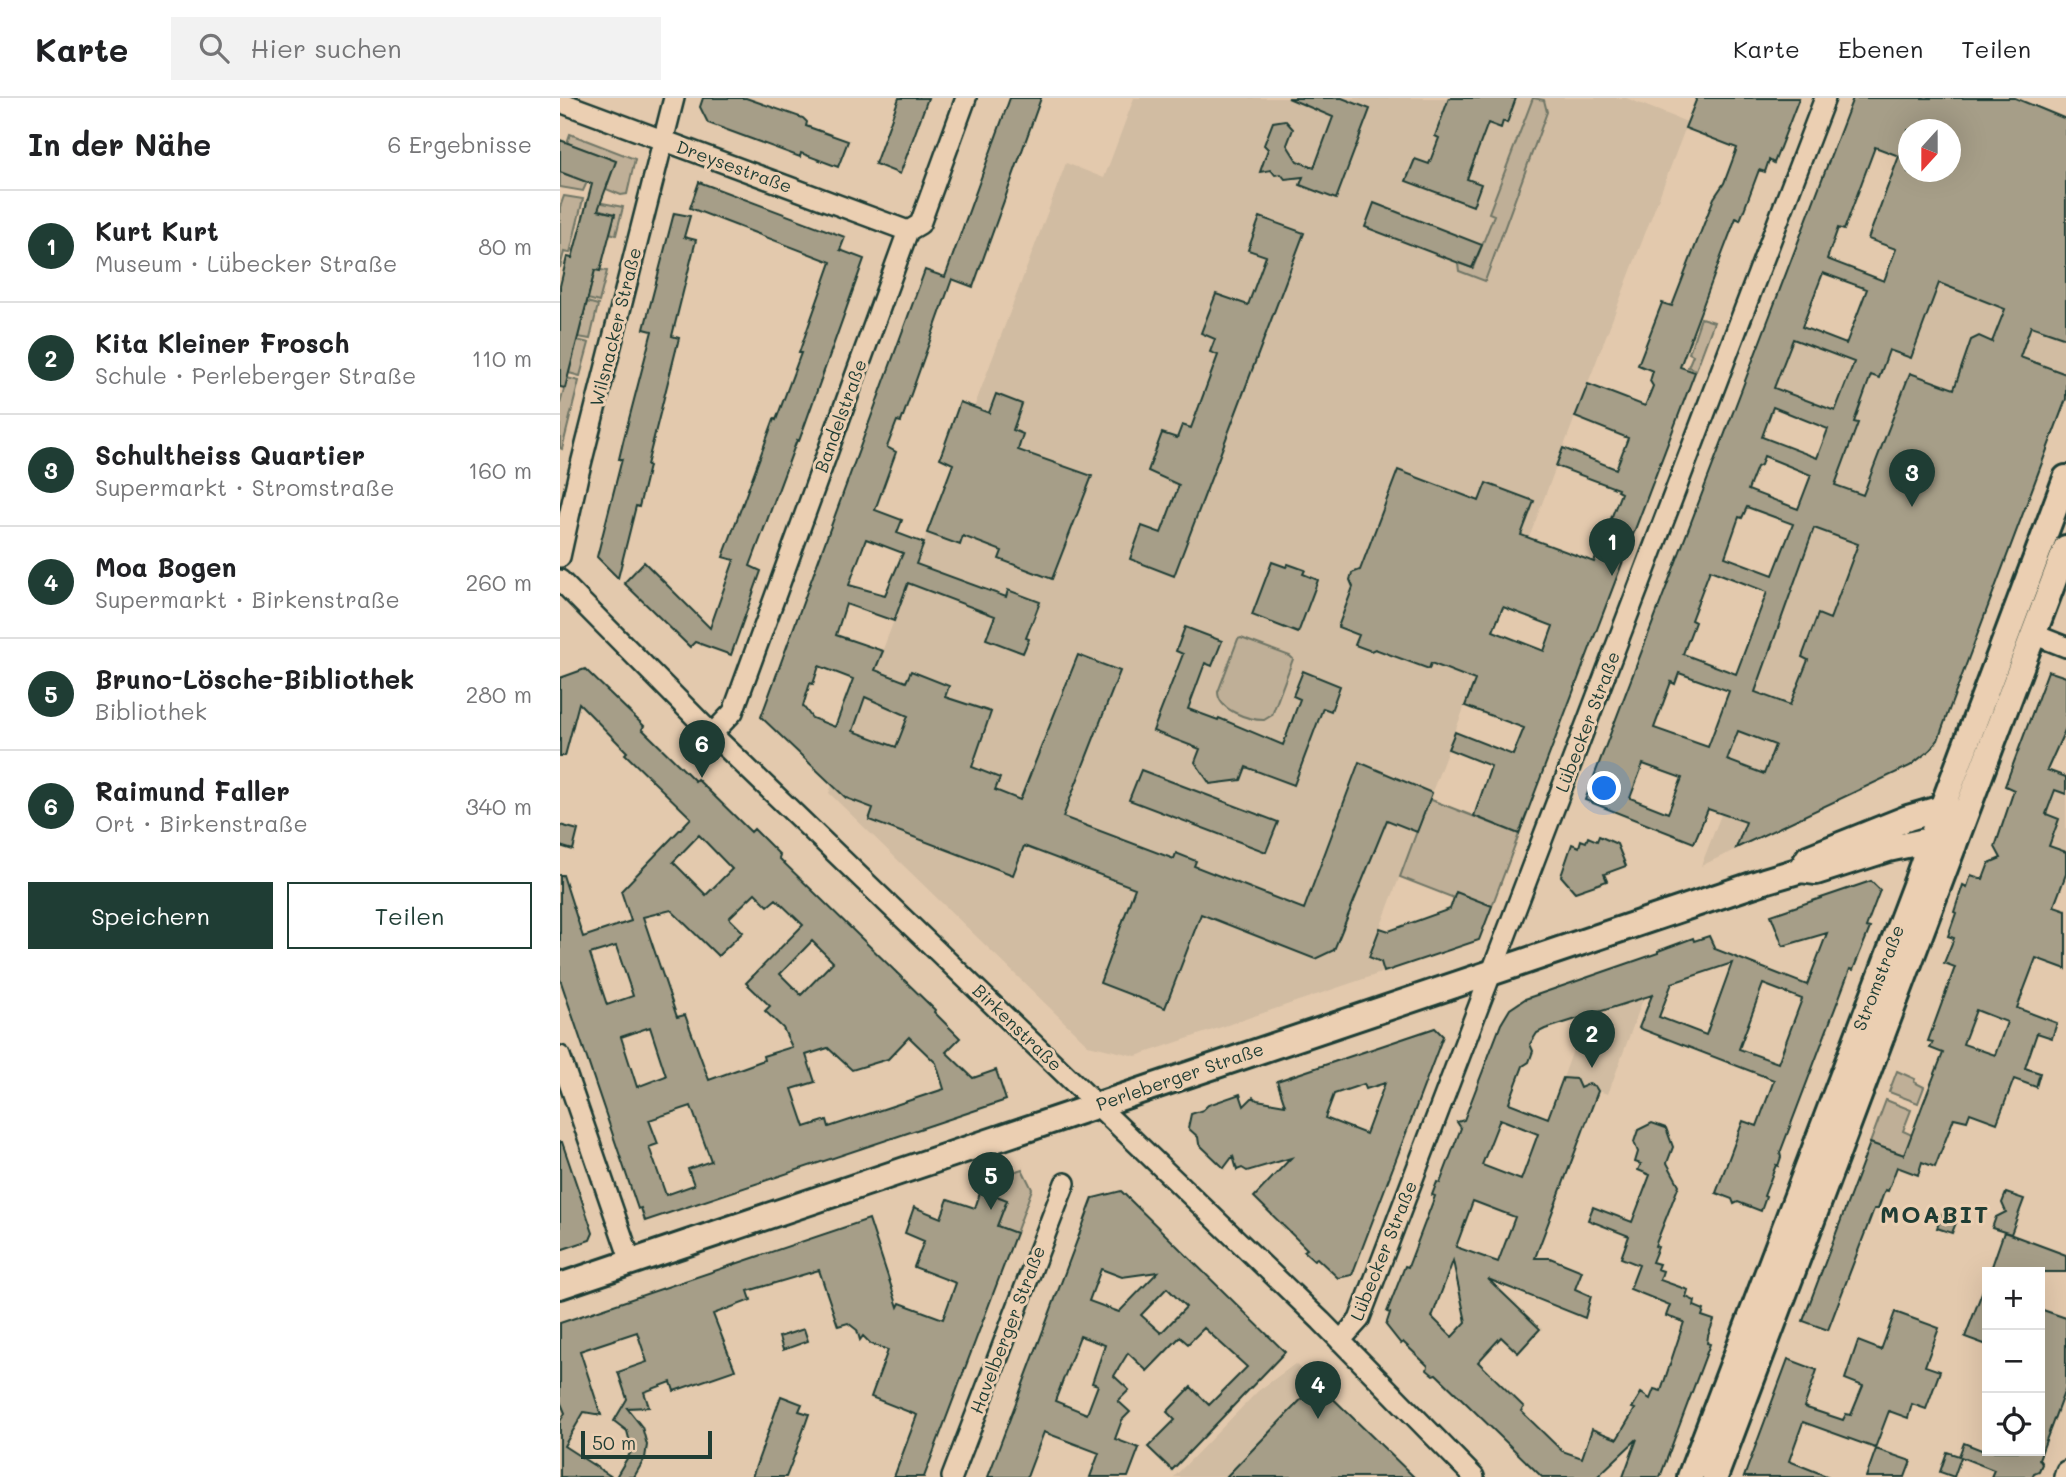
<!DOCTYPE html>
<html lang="de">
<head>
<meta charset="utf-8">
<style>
	:root { --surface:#fff; --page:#f2f2f2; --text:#202124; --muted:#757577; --line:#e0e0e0; --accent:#1f3d34 }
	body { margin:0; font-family:Mali,sans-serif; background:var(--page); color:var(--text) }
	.controls { position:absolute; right:21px; bottom:21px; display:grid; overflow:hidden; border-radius:0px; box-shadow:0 7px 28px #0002 }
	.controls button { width:63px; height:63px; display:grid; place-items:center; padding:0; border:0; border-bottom:2px solid var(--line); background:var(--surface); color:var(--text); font:35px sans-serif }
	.compass { position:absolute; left:1338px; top:21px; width:63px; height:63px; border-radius:50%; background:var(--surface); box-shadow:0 7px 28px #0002; rotate:201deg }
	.scale { position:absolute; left:21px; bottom:18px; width:131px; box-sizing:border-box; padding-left:7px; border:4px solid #1f3d34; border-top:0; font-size:19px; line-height:24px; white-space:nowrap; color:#1f3d34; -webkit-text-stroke:5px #ebcfb2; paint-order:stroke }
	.you { position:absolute; left:1045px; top:691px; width:24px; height:24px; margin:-18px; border:5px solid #fff; border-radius:50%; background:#1a73e8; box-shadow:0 0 0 10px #1a73e833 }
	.badge { display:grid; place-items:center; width:46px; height:46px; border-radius:50%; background:var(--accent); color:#fff; font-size:23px; font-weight:700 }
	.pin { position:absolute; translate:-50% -58px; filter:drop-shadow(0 2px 4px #0008) }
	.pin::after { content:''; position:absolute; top:37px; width:24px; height:21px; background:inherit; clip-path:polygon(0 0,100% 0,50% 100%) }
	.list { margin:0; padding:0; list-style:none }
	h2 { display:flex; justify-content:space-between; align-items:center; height:91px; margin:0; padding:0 28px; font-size:30px }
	h2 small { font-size:23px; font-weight:400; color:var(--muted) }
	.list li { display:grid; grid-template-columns:46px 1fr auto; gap:21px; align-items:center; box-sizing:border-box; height:112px; padding:0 28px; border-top:2px solid var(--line) }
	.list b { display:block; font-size:26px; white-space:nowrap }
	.list p { margin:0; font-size:23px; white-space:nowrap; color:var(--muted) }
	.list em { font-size:23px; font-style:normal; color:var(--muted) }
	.actions { display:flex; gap:14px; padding:21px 28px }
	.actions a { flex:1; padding:16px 0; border:2px solid var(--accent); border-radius:0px; text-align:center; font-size:24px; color:var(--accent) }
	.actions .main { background:var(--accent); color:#fff }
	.icon { flex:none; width:38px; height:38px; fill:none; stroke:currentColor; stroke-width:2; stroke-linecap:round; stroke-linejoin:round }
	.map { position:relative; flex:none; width:1506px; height:1379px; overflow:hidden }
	header { display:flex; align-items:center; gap:42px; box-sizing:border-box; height:98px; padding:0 35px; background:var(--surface); border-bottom:2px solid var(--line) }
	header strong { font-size:33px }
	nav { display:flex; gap:38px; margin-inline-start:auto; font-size:24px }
	.search { width:490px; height:63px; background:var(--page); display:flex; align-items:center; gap:18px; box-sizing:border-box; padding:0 24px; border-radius:0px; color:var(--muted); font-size:26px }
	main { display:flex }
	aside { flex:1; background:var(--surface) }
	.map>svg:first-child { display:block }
	.built { fill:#d1bca2 }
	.green { fill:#bfaf97; stroke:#6f7666; stroke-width:2 }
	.building { fill:#a69e88; stroke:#1f3d34; stroke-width:2; fill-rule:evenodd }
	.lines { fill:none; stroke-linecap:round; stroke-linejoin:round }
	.minor-casing { stroke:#1f3d34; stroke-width:24 }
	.major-casing { stroke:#1f3d34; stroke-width:30 }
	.minor { stroke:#ebcfb2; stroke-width:19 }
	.major { stroke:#ebcfb2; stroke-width:24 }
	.labels { text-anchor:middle; stroke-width:6; stroke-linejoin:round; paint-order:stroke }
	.street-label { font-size:18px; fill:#1f3d34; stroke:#ebcfb2 }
	.district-label { font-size:24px; font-weight:bold; letter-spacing:2px; fill:#1f3d34; stroke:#ebcfb2 }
</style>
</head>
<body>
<header>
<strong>Karte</strong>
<div class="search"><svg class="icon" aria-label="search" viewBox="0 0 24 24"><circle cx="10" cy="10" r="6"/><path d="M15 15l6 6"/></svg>Hier suchen</div>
<nav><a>Karte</a><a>Ebenen</a><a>Teilen</a></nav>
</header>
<main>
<aside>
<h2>In der Nähe<small>6 Ergebnisse</small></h2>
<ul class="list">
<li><span class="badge">1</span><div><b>Kurt Kurt</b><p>Museum · Lübecker Straße</p></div><em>80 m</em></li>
<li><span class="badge">2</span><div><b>Kita Kleiner Frosch</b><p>Schule · Perleberger Straße</p></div><em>110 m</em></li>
<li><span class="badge">3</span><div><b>Schultheiss Quartier</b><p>Supermarkt · Stromstraße</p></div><em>160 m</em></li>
<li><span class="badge">4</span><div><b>Moa Bogen</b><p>Supermarkt · Birkenstraße</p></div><em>260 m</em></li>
<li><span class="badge">5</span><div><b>Bruno-Lösche-Bibliothek</b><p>Bibliothek</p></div><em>280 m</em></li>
<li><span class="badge">6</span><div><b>Raimund Faller</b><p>Ort · Birkenstraße</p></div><em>340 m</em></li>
</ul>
<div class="actions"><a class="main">Speichern</a><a>Teilen</a></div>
</aside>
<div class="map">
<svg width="1506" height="1379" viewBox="0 0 1506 1379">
	<rect width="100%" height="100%" fill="#e3c9ad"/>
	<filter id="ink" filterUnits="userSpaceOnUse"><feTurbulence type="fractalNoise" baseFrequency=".0143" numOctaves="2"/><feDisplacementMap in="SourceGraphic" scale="14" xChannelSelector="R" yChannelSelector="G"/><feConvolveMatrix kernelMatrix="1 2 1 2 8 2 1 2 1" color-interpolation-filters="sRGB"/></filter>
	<g filter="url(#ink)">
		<path class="built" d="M574 0H1066L1127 24 1137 0H1239L1214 65 1125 31 809 859 821 864 824 874 576 958 528 947 269 695 506 65 544 80Z
			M1357 0H1455L1506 21V301L1378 642 1370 652 1350 668 1141 768 1174 683 1141 670 1275 313 1186 280 1205 230 1294 263 1366 74H1391V32Z
			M1450 675 1506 696V754L1440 729 1454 692 1444 688Z
			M1092 877 1048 996 1038 993 1031 1012 996 999 1016 944 1034 950 1049 910Z
			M735 1266 854 1379H614L698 1293Z"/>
		<path class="green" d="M973 0 984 2 987 14 925 183 899 173 898 165 913 170 934 117 929 115Z
			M10 36 75 61 67 96 61 97 46 91 56 63 7 45Z
			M0 74 27 84 23 93 0 89Z
			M4 98 23 101 10 155 4 154 0 170V109Z
			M27 102 63 109 56 137 50 135 55 116 26 108Z
			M35 171 47 173 39 204 28 201Z
			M27 204 38 207 30 241 18 239Z
			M1141 220 1154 224 1136 272 1128 269 1133 257 1129 255Z
			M17 242 29 245 20 278 9 275Z
			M7 280 19 283 2 351 0 350V306Z
			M681 540 730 558 733 561 712 617 704 622C688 622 658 612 658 594L678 541Z
			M869 701 959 736 932 808 896 795 894 800 840 779Z
			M1337 973 1355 981 1354 984 1364 989 1358 1005 1329 994Z
			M1326 1002 1351 1012 1343 1033 1352 1037 1344 1057 1310 1045Z
			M462 1071 472 1091 456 1135 437 1128 447 1102 422 1092 424 1084Z"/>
		<path class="building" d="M143 0H186L243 20 247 24 246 28 288 43 278 69 241 55 240 59 148 25 140 9Z
			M339 0H368L340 76 315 66Z
			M450 0H481L413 189 392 181 341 324 337 323 327 349 336 354 315 412 342 422 337 435 364 445 356 466 446 499 448 492 480 504 466 540 469 541 463 555 426 541 435 518 348 485 334 523 286 506 276 537 323 553 315 572 346 584 351 573 389 588 385 599 431 614 412 669 440 680 435 692 460 702 518 557 560 573 503 719 614 761 616 755 636 763 634 768 744 811 799 664 872 695 857 734 827 722 774 852 755 861 641 816 605 910 540 885 575 790 464 748 453 777 309 722 313 710 286 700 201 619 365 172 385 179ZM306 441 343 455 325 497 289 487ZM259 568 293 581 275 629 252 620 243 608 250 585 253 586ZM305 599 348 618 336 649 293 633Z
			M728 0H782L810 11 776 101 740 87 743 79 725 81 721 76 715 77 711 72 700 74 708 51 704 47 713 24 725 22 733 31 727 47 737 63 754 70 773 19Z
			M889 0H956L947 25 943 23 941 30 928 25 907 81 921 86 913 108 846 83 855 61 869 66 879 40 875 38Z
			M1137 0H1239L1214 65 1209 62 1205 74 1199 72 1184 112 1180 122 1176 120 1161 159 1120 269 1135 274 959 736 914 718 931 668 888 651 895 634 953 657 964 630 905 608 915 582 871 565 869 571 815 551 811 553 795 547 799 537 778 529 793 489 790 482 792 475 800 472 838 372 919 403 926 385 974 403 961 437 1034 464 1061 395 1057 393 1058 391 996 368 1003 350 1056 371 1068 340 1015 319 1028 286 1085 308 1093 288 1090 283 1093 273 1078 267 1102 205 1112 208 1154 100 1164 85 1177 50 1125 30ZM943 509 993 528 984 553 933 533Z
			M1293 0H1455L1506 21V240L1471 228 1460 259 1506 276V301L1389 612 1378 642 1370 652 1350 668 1176 750 1186 724 1148 711 1134 745 1025 702ZM1348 32H1390V74H1348ZM1315 49 1339 58 1308 141 1336 151 1324 183 1267 161 1278 130 1284 132ZM1263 175 1307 191 1286 246 1242 229ZM1379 185 1445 211 1432 244 1419 238 1411 242 1394 291 1350 275 1303 397 1275 387 1298 325 1294 324 1311 277 1319 280 1329 252 1351 260ZM1233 241 1294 264 1275 313 1214 290ZM1213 309 1268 331 1257 360 1202 339ZM1204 358 1251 377 1238 411 1188 392 1197 369 1201 367ZM1187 409 1233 426 1213 477 1165 459 1179 419 1182 420ZM1254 430 1298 446 1270 521 1258 516 1242 559 1248 562 1230 607 1195 594ZM1150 472 1207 494 1176 576 1123 556 1135 524 1131 522ZM1119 575 1169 593 1148 649 1094 630 1111 584 1115 586ZM1178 633 1215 647 1204 676 1167 662ZM1083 666 1122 680 1108 715 1070 700Z
			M0 42 56 63 38 112 55 116 40 173 35 172 5 290 0 289V188L7 159 12 160 32 86 0 74Z
			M139 84 285 139 280 152 304 161 239 343 237 342 190 468 201 473 171 557 135 544 130 549 64 485 84 464 150 530 174 462 163 459 214 321 216 322 241 255H239L271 164 130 110Z
			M814 105 922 147 912 170 805 129Z
			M114 115 130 118 124 139 136 142 112 238 119 240 87 367 89 368 79 409 76 408 58 480 37 459 62 361H59L63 344 92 233 84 231Z
			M700 119 744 135 614 478 570 461 582 428 601 435 619 387 588 373 602 335 617 340 622 327 631 330 658 257 650 254 655 241 641 235 656 196 688 207 706 158 688 152Z
			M436 296 462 306 453 332 463 336 458 352 532 378 492 481 439 461 442 453 403 438 400 447 367 435 393 366 380 360 400 304 429 315Z
			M712 464 726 469 728 466 745 472 743 476 758 482 738 535 692 517Z
			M625 529 662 543 652 568 645 565 628 611 658 622 659 620 723 647 740 601 733 598 743 573 780 588 771 613 763 610 734 687 686 669 681 682 650 686 635 664 640 651 593 633 623 556 616 553Z
			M25 571 84 628 82 631 125 673 135 683 137 681 191 734 194 731 220 757 219 760 375 912 374 914 400 940 386 954 413 980 436 972 446 1002 85 1123 81 1110 78 1111 0 881V777H3L23 839 71 823 61 793 131 720 65 656 67 654 19 605 5 658H0V580ZM139 737 172 771 146 797 113 764ZM195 795 208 808 216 801 243 827 186 885 210 908 205 913 223 930 232 949 203 958 204 962 149 982 125 917 117 919 83 819 111 812 158 858 183 834 169 820ZM252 843 273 864 241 897 220 876ZM56 848 73 898 47 907 30 856ZM90 929 106 978 77 989 61 939ZM349 939 376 965 384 991 269 1029 267 1022 245 1029 232 991 255 984 246 957 268 950 292 972 328 961ZM131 1008 151 1063 128 1071 134 1087 106 1097 89 1049 98 1046 89 1022Z
			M1488 573 1506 579V630L1487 672 1506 679V696L1495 692 1486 716 1499 721 1489 748 1506 754V776L1494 808 1506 812V871L1476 860 1457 910 1497 925 1492 940 1477 935 1465 970 1480 975 1476 989 1454 981 1437 1025 1410 1015 1407 1023 1394 1020 1375 1069 1362 1064 1358 1077 1337 1069 1328 1093 1325 1092 1318 1111H1314L1268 1232 1243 1223 1310 1045 1344 1057 1363 1006 1383 955 1370 950 1373 944 1368 943 1395 869 1384 865 1394 840 1388 838 1396 815 1394 814 1403 787 1407 789 1411 777 1423 781 1429 765 1441 760 1435 749 1454 692 1445 688ZM1416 912 1447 924 1435 957 1403 946Z
			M581 672 718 724 706 754 569 702Z
			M0 727 18 732 13 752 0 748Z
			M1039 738 1057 746 1066 768 1044 776 1047 783 1015 794 1001 778 1012 746 1019 749 1021 742 1026 744 1028 739 1037 743Z
			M1311 783 1320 792 1306 829 1310 830 1293 872 1290 871 1220 1055 1221 1059 1218 1068 1216 1067 1204 1098 1206 1099 1201 1113 1178 1104 1174 1106 1172 1101 1156 1095 1183 1023 1197 1028 1214 982 1079 930 1092 897 985 931 977 935 970 946 973 953 969 964 963 968 949 1005 988 1020 1003 980 1016 981 1020 990 1029 986 1035 988 1038 993 975 1160H990L1022 1173 1015 1191 1031 1198 1025 1220 928 1181 980 1231 958 1255 941 1239 918 1264 964 1309 961 1313 1002 1353 1022 1360 1032 1331 1057 1341 1075 1311 1072 1310 1081 1295 1090 1301 1094 1291 1101 1293 1124 1224 1106 1218 1110 1207 1070 1191 1079 1167 1061 1160 1069 1138 1028 1122 1033 1109 1072 1124 1090 1077 1078 1072 1081 1066 1075 1064 1078 1054 1074 1044 1078 1032 1092 1025 1106 1030 1113 1049 1107 1065 1119 1087 1095 1148 1098 1149 1092 1164 1099 1166 1097 1171 1103 1173 1100 1182 1128 1192 1126 1199 1135 1203 1134 1208 1144 1212 1142 1218 1154 1222 1148 1238 1147 1245 1150 1246 1100 1379H1063L1077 1341 1037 1379H982L876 1276 873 1277 867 1272 868 1268 843 1244 841 1246 826 1227 830 1215 827 1214 845 1168 848 1169 875 1098 872 1097 877 1084 880 1085 901 1030 897 1024 904 1022 941 926 950 911 965 901 1098 855V853L1133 840 1134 843 1149 838 1155 851 1247 887 1267 835 1223 848 1211 817ZM1172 865 1146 937 1099 919 1112 885ZM1203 886 1242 901 1218 965 1179 951ZM940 1021 978 1036 961 1082 922 1067ZM913 1103 955 1119 938 1164 896 1149ZM893 1163 906 1224 892 1239 872 1219Z
			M896 794 932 808 919 842 824 874 821 864 809 859 820 830 829 833 890 811Z
			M875 930 883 938 792 1177 778 1180 757 1160 754 1162 744 1153 747 1151 694 1099 731 1060 687 1073 682 1070 677 1072 673 1058 664 1070 639 1046 638 1039 628 1030 631 1016 643 1012 648 1007 680 996 684 1008 693 999 697 1002 725 1007 717 983ZM825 985 806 1036 765 1020 774 996 804 986 806 991Z
			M0 1044H2L33 1135 30 1142 0 1152Z
			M421 1092 447 1102 437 1128 456 1135 364 1379H334L357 1317 311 1299 328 1252 311 1246 303 1238 300 1242 297 1232 288 1225 278 1228 259 1172 188 1193 191 1202 153 1216 175 1272 114 1293 111 1284 84 1294 89 1309 67 1310 82 1329 87 1347 85 1360 74 1379H56L72 1352 67 1333 54 1323 67 1301 58 1274 87 1264 77 1234 20 1253 41 1317 24 1314 4 1348 52 1379H0V1323L5 1315 0 1303V1225L309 1121 338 1209 340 1205 383 1221 396 1185 354 1169 364 1143 345 1135 354 1109 381 1120 388 1101 415 1110Z
			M561 1093 725 1254 612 1372 588 1349 615 1322 607 1314 631 1289 649 1307 687 1269 644 1230 628 1246 620 1239 587 1273 568 1255 554 1278 569 1292 558 1303 570 1314 562 1322 555 1341 579 1350 568 1379H530L539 1355 484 1334 467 1379H428L533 1100ZM541 1171 562 1179 598 1174 559 1214 529 1203ZM607 1190 626 1209 601 1235 581 1217ZM520 1238 545 1247 532 1285 538 1287 527 1316 495 1303Z
			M1446 1095 1464 1101 1451 1136 1432 1130 1436 1119 1446 1114 1442 1105Z
			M1382 1116 1397 1122 1392 1135 1377 1130Z
			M1444 1134 1506 1157V1174H1430Z
			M1426 1184H1427V1247L1405 1239Z
			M1480 1211 1506 1220V1289L1479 1361 1482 1366 1479 1373 1474 1375 1472 1379H1431L1434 1372 1401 1359 1394 1379 1380 1374 1387 1354 1399 1358 1404 1345 1424 1353H1480Z
			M1335 1214 1379 1230 1365 1268 1380 1273 1366 1311 1352 1306 1348 1320 1329 1313 1315 1350 1243 1324 1229 1363 1269 1379H1184L1228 1261 1257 1272 1244 1309 1283 1322 1286 1316 1291 1317 1303 1288 1285 1281 1298 1243 1321 1252Z
			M244 1231 248 1243 223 1252 219 1239Z
			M757 1285 854 1379H666Z
			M221 1298 242 1306 239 1313 249 1316 235 1356 226 1379H192Z
			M1316 1351 1351 1363 1345 1379H1306Z"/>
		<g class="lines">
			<defs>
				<path id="minor" d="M0 4 348 133
					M0 459 18 378 114 0
					M0 482 152 636 761 1223 914 1379
					M1473 536 1506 549
					M152 636 173 614 348 133 360 126 406 0
					M0 958 71 1164
					M780 1243 799 1222 1265 0
					M392 1379 505 1085
					M1504 1379 1506 1373"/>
				<path id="major" d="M1241 772 1248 760 1348 720 1382 710 1392 713
					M0 1188 1204 783 1241 772 1256 774 1328 751 1370 742 1394 747
					M1130 1379 1357 782 1382 710 1506 380
					M1155 1379 1506 450"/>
			</defs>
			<use href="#minor" class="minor-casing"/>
			<use href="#major" class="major-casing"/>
			<use href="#minor" class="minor"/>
			<use href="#major" class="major"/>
		</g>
	</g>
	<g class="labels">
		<g class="street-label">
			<text transform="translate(174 69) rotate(20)" y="6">Dreysestraße</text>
			<text transform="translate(56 229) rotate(-76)" y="6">Wilsnacker Straße</text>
			<text transform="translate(281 318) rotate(-70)" y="6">Bandelstraße</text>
			<text transform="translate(1028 624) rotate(-69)" y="6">Lübecker Straße</text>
			<text transform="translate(1319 880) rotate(-69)" y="6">Stromstraße</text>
			<text transform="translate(457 930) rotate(44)" y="6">Birkenstraße</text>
			<text transform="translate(620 979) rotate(-19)" y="6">Perleberger Straße</text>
			<text transform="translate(824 1153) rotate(-68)" y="6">Lübecker Straße</text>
			<text transform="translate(448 1232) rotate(-69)" y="6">Havelberger Straße</text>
		</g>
		<g class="district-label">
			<text x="1375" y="1125">MOABIT</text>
		</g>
	</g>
</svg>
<div class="controls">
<button>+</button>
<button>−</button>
<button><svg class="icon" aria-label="locate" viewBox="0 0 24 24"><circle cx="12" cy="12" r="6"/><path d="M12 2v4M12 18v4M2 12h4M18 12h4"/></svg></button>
</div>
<svg class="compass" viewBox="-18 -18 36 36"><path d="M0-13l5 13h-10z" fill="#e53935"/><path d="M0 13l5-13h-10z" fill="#757577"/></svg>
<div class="scale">50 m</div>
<div class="you"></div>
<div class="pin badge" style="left:1052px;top:478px">1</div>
<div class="pin badge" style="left:1032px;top:970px">2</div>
<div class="pin badge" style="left:1352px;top:409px">3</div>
<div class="pin badge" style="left:758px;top:1321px">4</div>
<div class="pin badge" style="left:431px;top:1112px">5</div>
<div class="pin badge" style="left:142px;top:680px">6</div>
</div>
</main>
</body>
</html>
